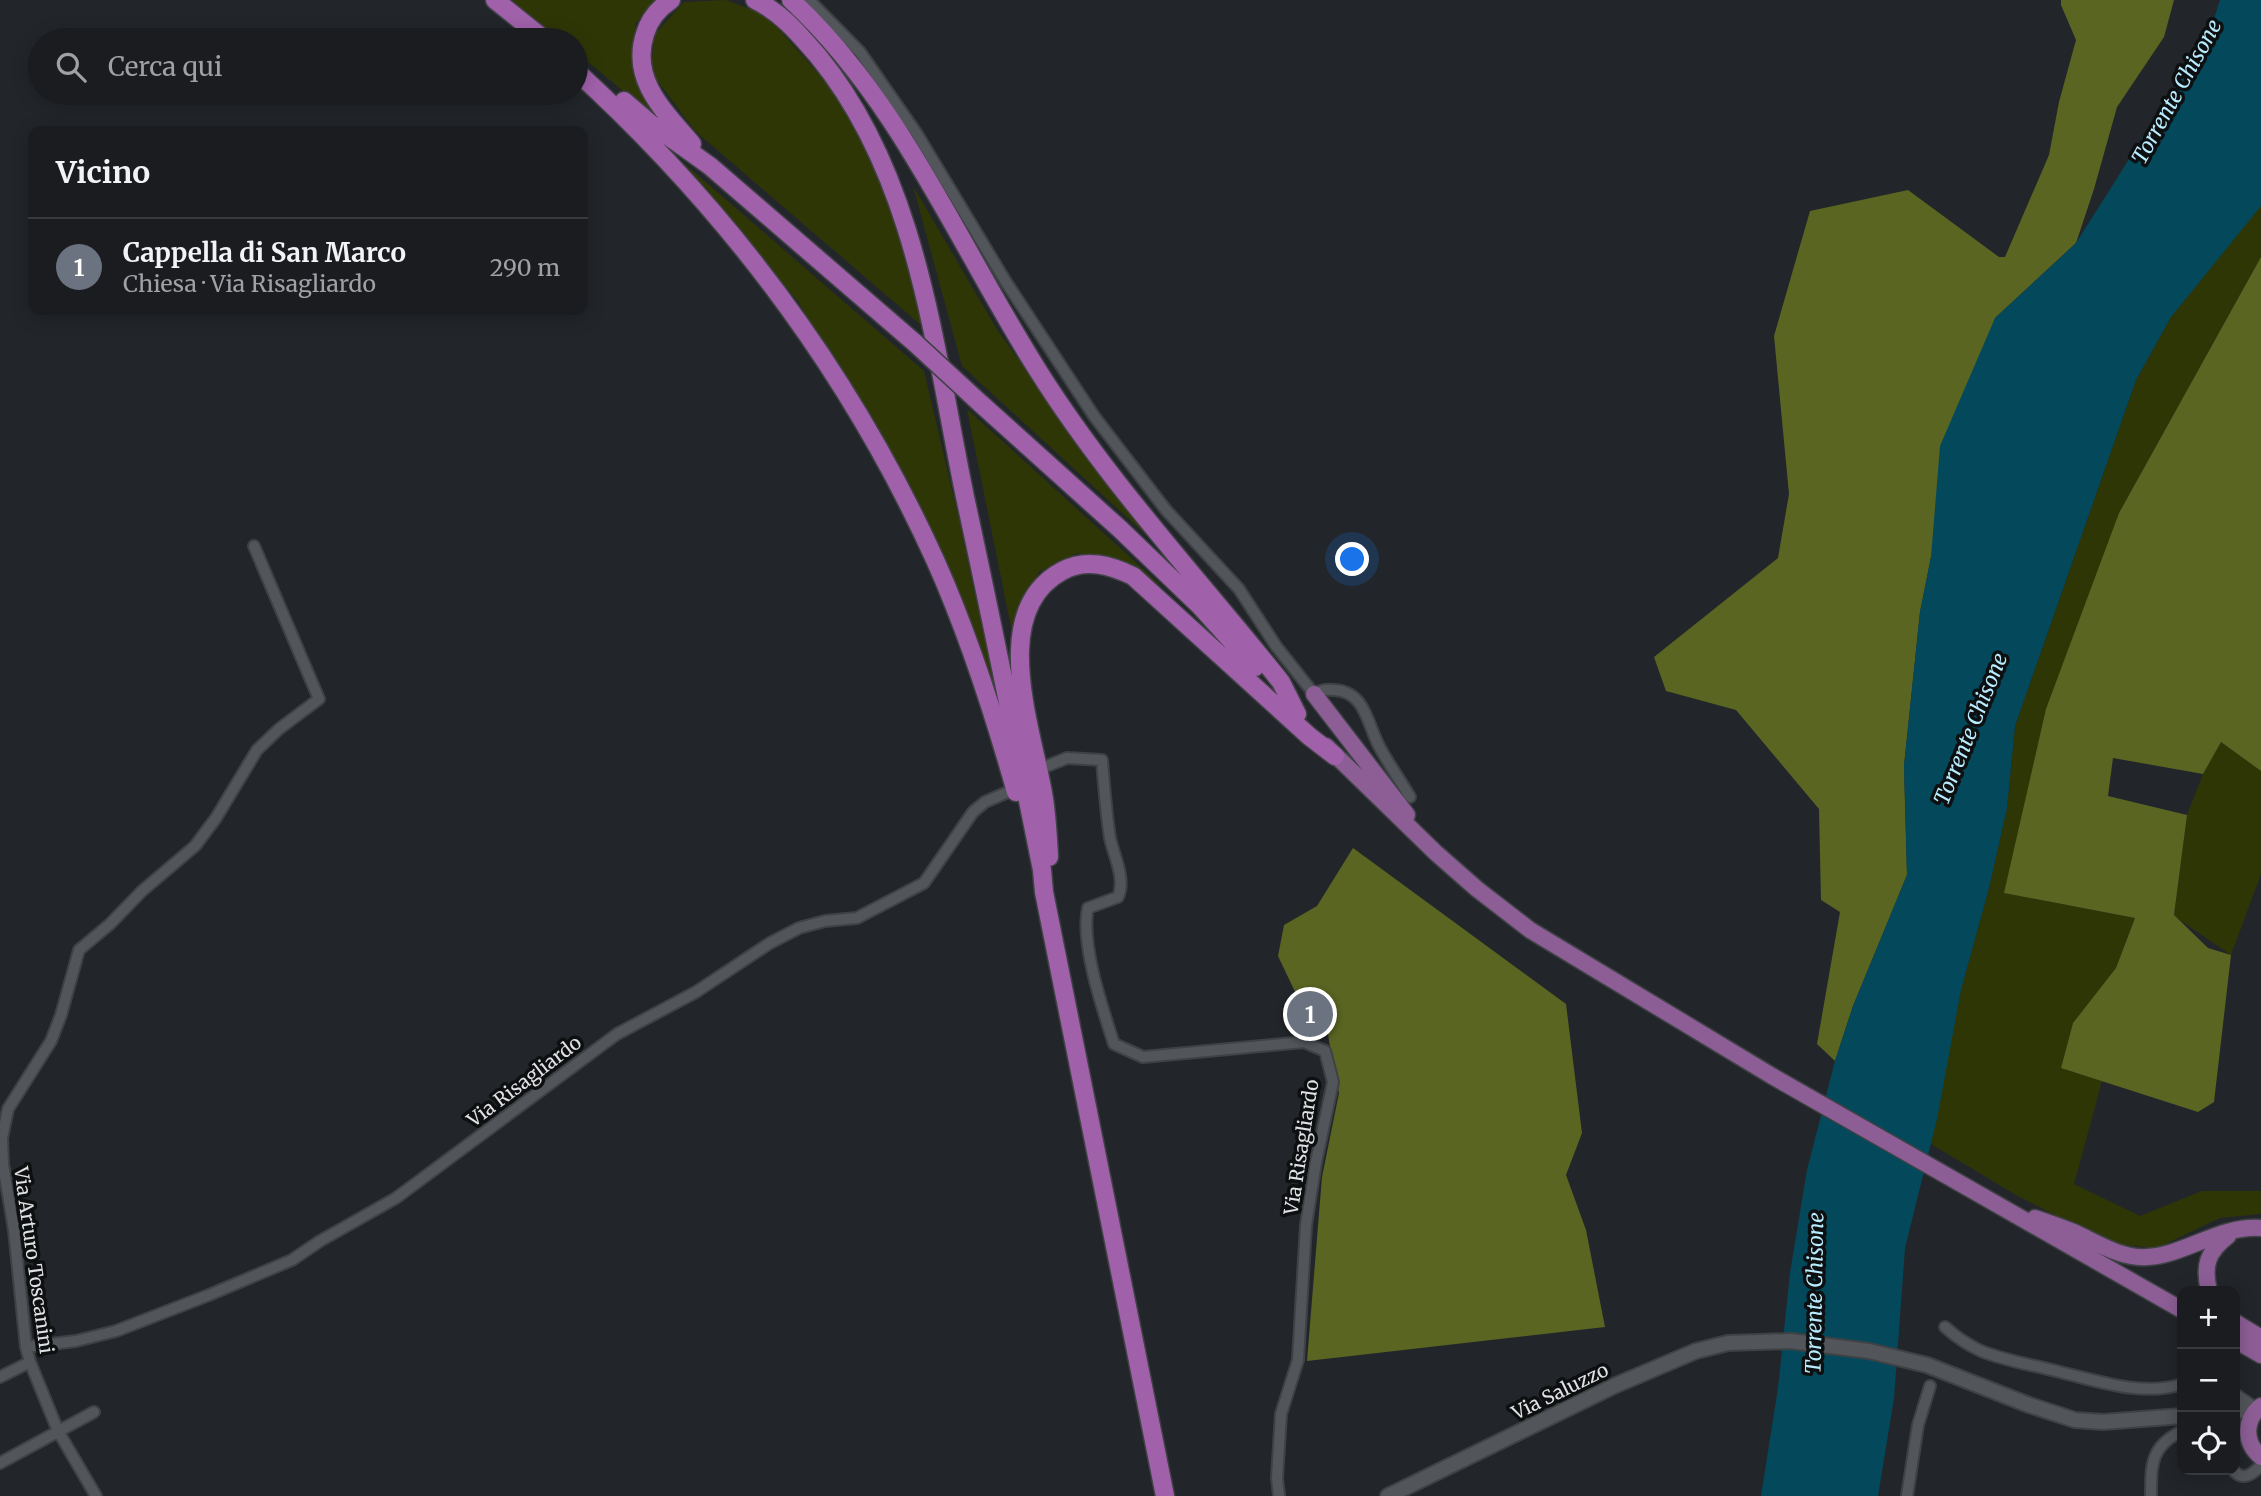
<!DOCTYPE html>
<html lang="it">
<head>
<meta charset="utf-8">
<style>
	:root { --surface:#1a1c20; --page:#232529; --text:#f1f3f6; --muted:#9fa1a5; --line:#383a3e; --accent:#f59b9f }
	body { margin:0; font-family:Merriweather,serif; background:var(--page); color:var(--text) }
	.controls { position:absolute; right:21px; bottom:21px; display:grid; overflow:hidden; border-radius:14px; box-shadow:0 4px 18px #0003 }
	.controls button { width:63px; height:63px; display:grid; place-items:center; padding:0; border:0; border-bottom:2px solid var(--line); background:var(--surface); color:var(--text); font:35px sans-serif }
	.you { position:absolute; left:1353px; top:560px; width:24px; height:24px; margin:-18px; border:5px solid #fff; border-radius:50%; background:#1a73e8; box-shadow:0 0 0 10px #1a73e833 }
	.badge { display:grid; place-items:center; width:46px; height:46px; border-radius:50%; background:var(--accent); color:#fff; font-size:23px; font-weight:700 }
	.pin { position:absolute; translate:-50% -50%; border:4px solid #fff; box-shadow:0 2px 7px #0006 }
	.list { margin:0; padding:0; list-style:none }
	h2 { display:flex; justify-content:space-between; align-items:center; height:91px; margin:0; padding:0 28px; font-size:30px }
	h2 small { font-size:23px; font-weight:400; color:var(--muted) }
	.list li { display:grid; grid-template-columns:46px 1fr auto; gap:21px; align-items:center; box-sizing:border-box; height:98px; padding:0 28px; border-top:2px solid var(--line) }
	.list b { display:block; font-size:26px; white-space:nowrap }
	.list p { margin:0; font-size:23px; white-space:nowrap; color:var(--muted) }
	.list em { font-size:23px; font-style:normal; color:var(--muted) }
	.icon { flex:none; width:38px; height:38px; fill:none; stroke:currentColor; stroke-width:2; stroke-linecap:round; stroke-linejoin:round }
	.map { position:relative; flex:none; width:2261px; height:1496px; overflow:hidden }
	.search { position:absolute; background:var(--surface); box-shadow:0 4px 18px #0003; left:28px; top:28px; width:560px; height:77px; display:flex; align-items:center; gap:18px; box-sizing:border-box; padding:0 24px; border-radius:38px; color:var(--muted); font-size:26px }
	.panel { position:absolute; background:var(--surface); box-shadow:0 4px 18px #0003; left:28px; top:126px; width:560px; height:189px; border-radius:14px }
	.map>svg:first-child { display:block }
	.green { fill:#2f3606 }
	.forest { fill:#5a6522 }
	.water { fill:#04495b }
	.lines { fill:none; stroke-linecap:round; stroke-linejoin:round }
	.minor-casing { stroke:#3f4245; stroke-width:14 }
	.secondary-casing { stroke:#3f4245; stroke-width:18 }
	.primary-casing { stroke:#3f4245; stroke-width:19 }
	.trunk-casing { stroke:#3f4245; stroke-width:21 }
	.minor { stroke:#52565a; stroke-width:10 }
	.secondary { stroke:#52565a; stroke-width:14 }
	.primary { stroke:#8d5e96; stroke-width:16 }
	.trunk { stroke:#a061aa; stroke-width:18 }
	.trunk-bridge-casing { stroke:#3f4245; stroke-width:21; stroke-linecap:butt }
	.trunk-bridge { stroke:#a061aa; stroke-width:18 }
	.labels { text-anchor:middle; stroke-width:7; stroke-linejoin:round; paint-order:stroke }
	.street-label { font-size:19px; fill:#e0e2e5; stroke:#0d0f10 }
	.water-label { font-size:21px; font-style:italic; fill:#b9ecfe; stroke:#0d0f10 }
</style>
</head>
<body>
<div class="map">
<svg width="2261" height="1496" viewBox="0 0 2261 1496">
	<rect width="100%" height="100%" fill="#22262a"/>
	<path class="green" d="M511 0H656L636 23 633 68 653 116 576 52V40H561Z
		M726 0 766 15 842 100 893 212 922 326 695 131 651 72 654 35 684 2Z
		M664 146 924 371 960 524 998 703 971 626 899 465 797 300Z
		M913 186 996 328 1065 425 1156 544 962 366Z
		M2261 205V257L2119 513 2005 893 2135 918 2116 968 2073 1023 2061 1068 2102 1081 2074 1184 2140 1216 2202 1191H2261V1214L2220 1218 2157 1248 2112 1244 2016 1195 1931 1144 1961 990 1989 888 2007 808 2015 726 2136 380 2171 317Z
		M967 409 1164 588 1127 563 1077 553 1039 572 1022 605 1014 642Z
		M2221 742 2261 771V874L2231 955 2174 916 2187 815 2203 774Z"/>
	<path class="forest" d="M2061 0H2174L2164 37 2117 107 2094 189 2076 243 1995 318 1931 557 1920 612 1904 766 1907 875 1853 1006 1835 1061 1817 1044 1840 912 1821 900 1819 809 1736 710 1666 691 1654 657 1778 558 1789 494 1774 336 1810 211 1908 190 1999 257H2005L2049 155 2059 102 2076 40 2061 5Z
		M2261 257V771L2221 742 2203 774 2113 758 2108 796 2187 815 2174 915 2208 948 2231 955 2214 1102 2198 1112 2061 1068 2073 1023 2116 968 2135 918 2004 893 2046 709 2119 513Z
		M1353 848 1566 1004 1582 1133 1566 1175 1586 1230 1605 1327 1307 1361 1322 1177 1339 1093 1329 1041 1323 993 1298 998 1278 956 1284 925 1317 906Z"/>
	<path class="water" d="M2220 0H2261V206L2171 317 2136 380 2015 726 2007 808 1989 888 1961 990 1937 1119 1905 1248 1894 1398 1878 1496H1761L1778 1388 1790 1273 1807 1170 1835 1061 1853 1006 1907 875 1904 766 1920 612 1931 557 1940 446 1995 318 2076 243 2210 31Z"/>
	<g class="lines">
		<defs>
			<path id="minor" d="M809 0 860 52 917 134 1006 282 1094 416 1166 510 1239 589 1276 646 1314 694C1320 690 1327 689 1335 690 1365 692 1367 723 1379 746 1388 763 1400 780 1410 797
				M1047 766 1067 758 1102 760C1104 786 1106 812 1110 838 1114 856 1126 879 1118 897L1088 908C1080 943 1103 1010 1114 1044L1143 1057 1304 1042 1325 1051 1333 1082 1316 1162 1306 1225 1298 1360 1281 1414 1277 1478 1279 1496
				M1945 1327C1955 1336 1968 1345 1981 1351 2006 1361 2033 1365 2060 1372 2097 1381 2144 1397 2182 1384
				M26 1347 76 1341 116 1331 209 1295 292 1260 320 1241 396 1198 617 1034 696 992 770 943 799 928 825 921 857 918 924 883 973 812 985 802 1008 792
				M0 1377 30 1362
				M2235 1394 2257 1409
				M0 1463 94 1412
				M2233 1470C2243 1482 2253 1474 2261 1465
				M96 1496 58 1431 30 1362 26 1347 14 1230 3 1164 2 1138 8 1109 51 1041 61 1015 79 950 110 924 142 891 195 846 216 818 257 750 279 729 319 699 254 546
				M1907 1496 1918 1425 1930 1386
				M2151 1496C2151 1464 2151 1446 2182 1431"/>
			<path id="secondary" d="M2235 1411 2257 1409
				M1388 1496 1616 1385 1696 1351 1728 1343 1791 1341 1869 1351 1927 1365 2029 1405 2075 1420 2103 1422 2182 1416"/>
			<path id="primary" d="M1314 694 1407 815
				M1326 746 1436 853 1477 889 1530 930 1772 1076 2182 1310
				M2035 1218C2047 1222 2059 1226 2071 1231 2095 1241 2120 1259 2147 1257 2185 1255 2220 1225 2261 1228
				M2209 1291C2203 1266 2207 1252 2228 1236
				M2235 1322 2261 1338
				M2235 1340 2261 1355
				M2261 1406C2244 1420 2244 1443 2261 1457"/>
			<path id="trunk" d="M495 0 545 40
				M671 0C659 8 649 20 645 34 630 80 665 112 692 144
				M755 0C782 13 799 34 818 56 918 178 934 348 965 497 992 621 1017 746 1042 870L1044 892 1165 1496
				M791 0C901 102 958 244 1037 369 1107 481 1198 578 1281 682L1297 714
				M576 71C728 210 851 374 936 562 969 636 994 714 1016 792
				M624 101 651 124 710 166 915 343
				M980 403 1120 529 1200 606 1255 667
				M1049 857C1048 838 1047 818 1044 799 1034 733 986 612 1062 571 1086 558 1110 565 1133 576L1309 736 1335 756"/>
		</defs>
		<use href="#minor" class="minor-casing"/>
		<use href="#secondary" class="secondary-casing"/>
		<use href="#primary" class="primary-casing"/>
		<use href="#trunk" class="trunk-casing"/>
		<use href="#minor" class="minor"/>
		<use href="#secondary" class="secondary"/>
		<use href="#primary" class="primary"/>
		<use href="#trunk" class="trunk"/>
		<defs>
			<path id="trunk-bridge" d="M915 343 980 403"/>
		</defs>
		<use href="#trunk-bridge" class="trunk-bridge-casing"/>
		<use href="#trunk-bridge" class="trunk-bridge"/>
	</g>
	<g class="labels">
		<g class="street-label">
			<text transform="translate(524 1081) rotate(-37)" y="7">Via Risagliardo</text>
			<text transform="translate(1301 1147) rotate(-81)" y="7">Via Risagliardo</text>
			<text transform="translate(34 1260) rotate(82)" y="7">Via Arturo Toscanini</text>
			<text transform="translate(1560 1391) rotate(-26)" y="7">Via Saluzzo</text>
		</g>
		<g class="water-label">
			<text transform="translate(2177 92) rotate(-61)" y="7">Torrente Chisone</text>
			<text transform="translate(1971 729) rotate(-68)" y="7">Torrente Chisone</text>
			<text transform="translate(1815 1293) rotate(-89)" y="7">Torrente Chisone</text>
		</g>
	</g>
</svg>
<div class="controls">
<button>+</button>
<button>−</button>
<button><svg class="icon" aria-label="locate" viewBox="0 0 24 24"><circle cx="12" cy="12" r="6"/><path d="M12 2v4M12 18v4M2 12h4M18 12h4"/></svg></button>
</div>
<div class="you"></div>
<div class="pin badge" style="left:1310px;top:1014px;background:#6b7280">1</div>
<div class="search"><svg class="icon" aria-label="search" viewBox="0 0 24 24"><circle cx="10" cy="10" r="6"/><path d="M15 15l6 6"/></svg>Cerca qui</div>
<section class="panel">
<h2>Vicino<small></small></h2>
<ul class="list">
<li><span class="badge" style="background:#6b7280">1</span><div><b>Cappella di San Marco</b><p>Chiesa · Via Risagliardo</p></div><em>290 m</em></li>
</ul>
</section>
</div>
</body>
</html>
